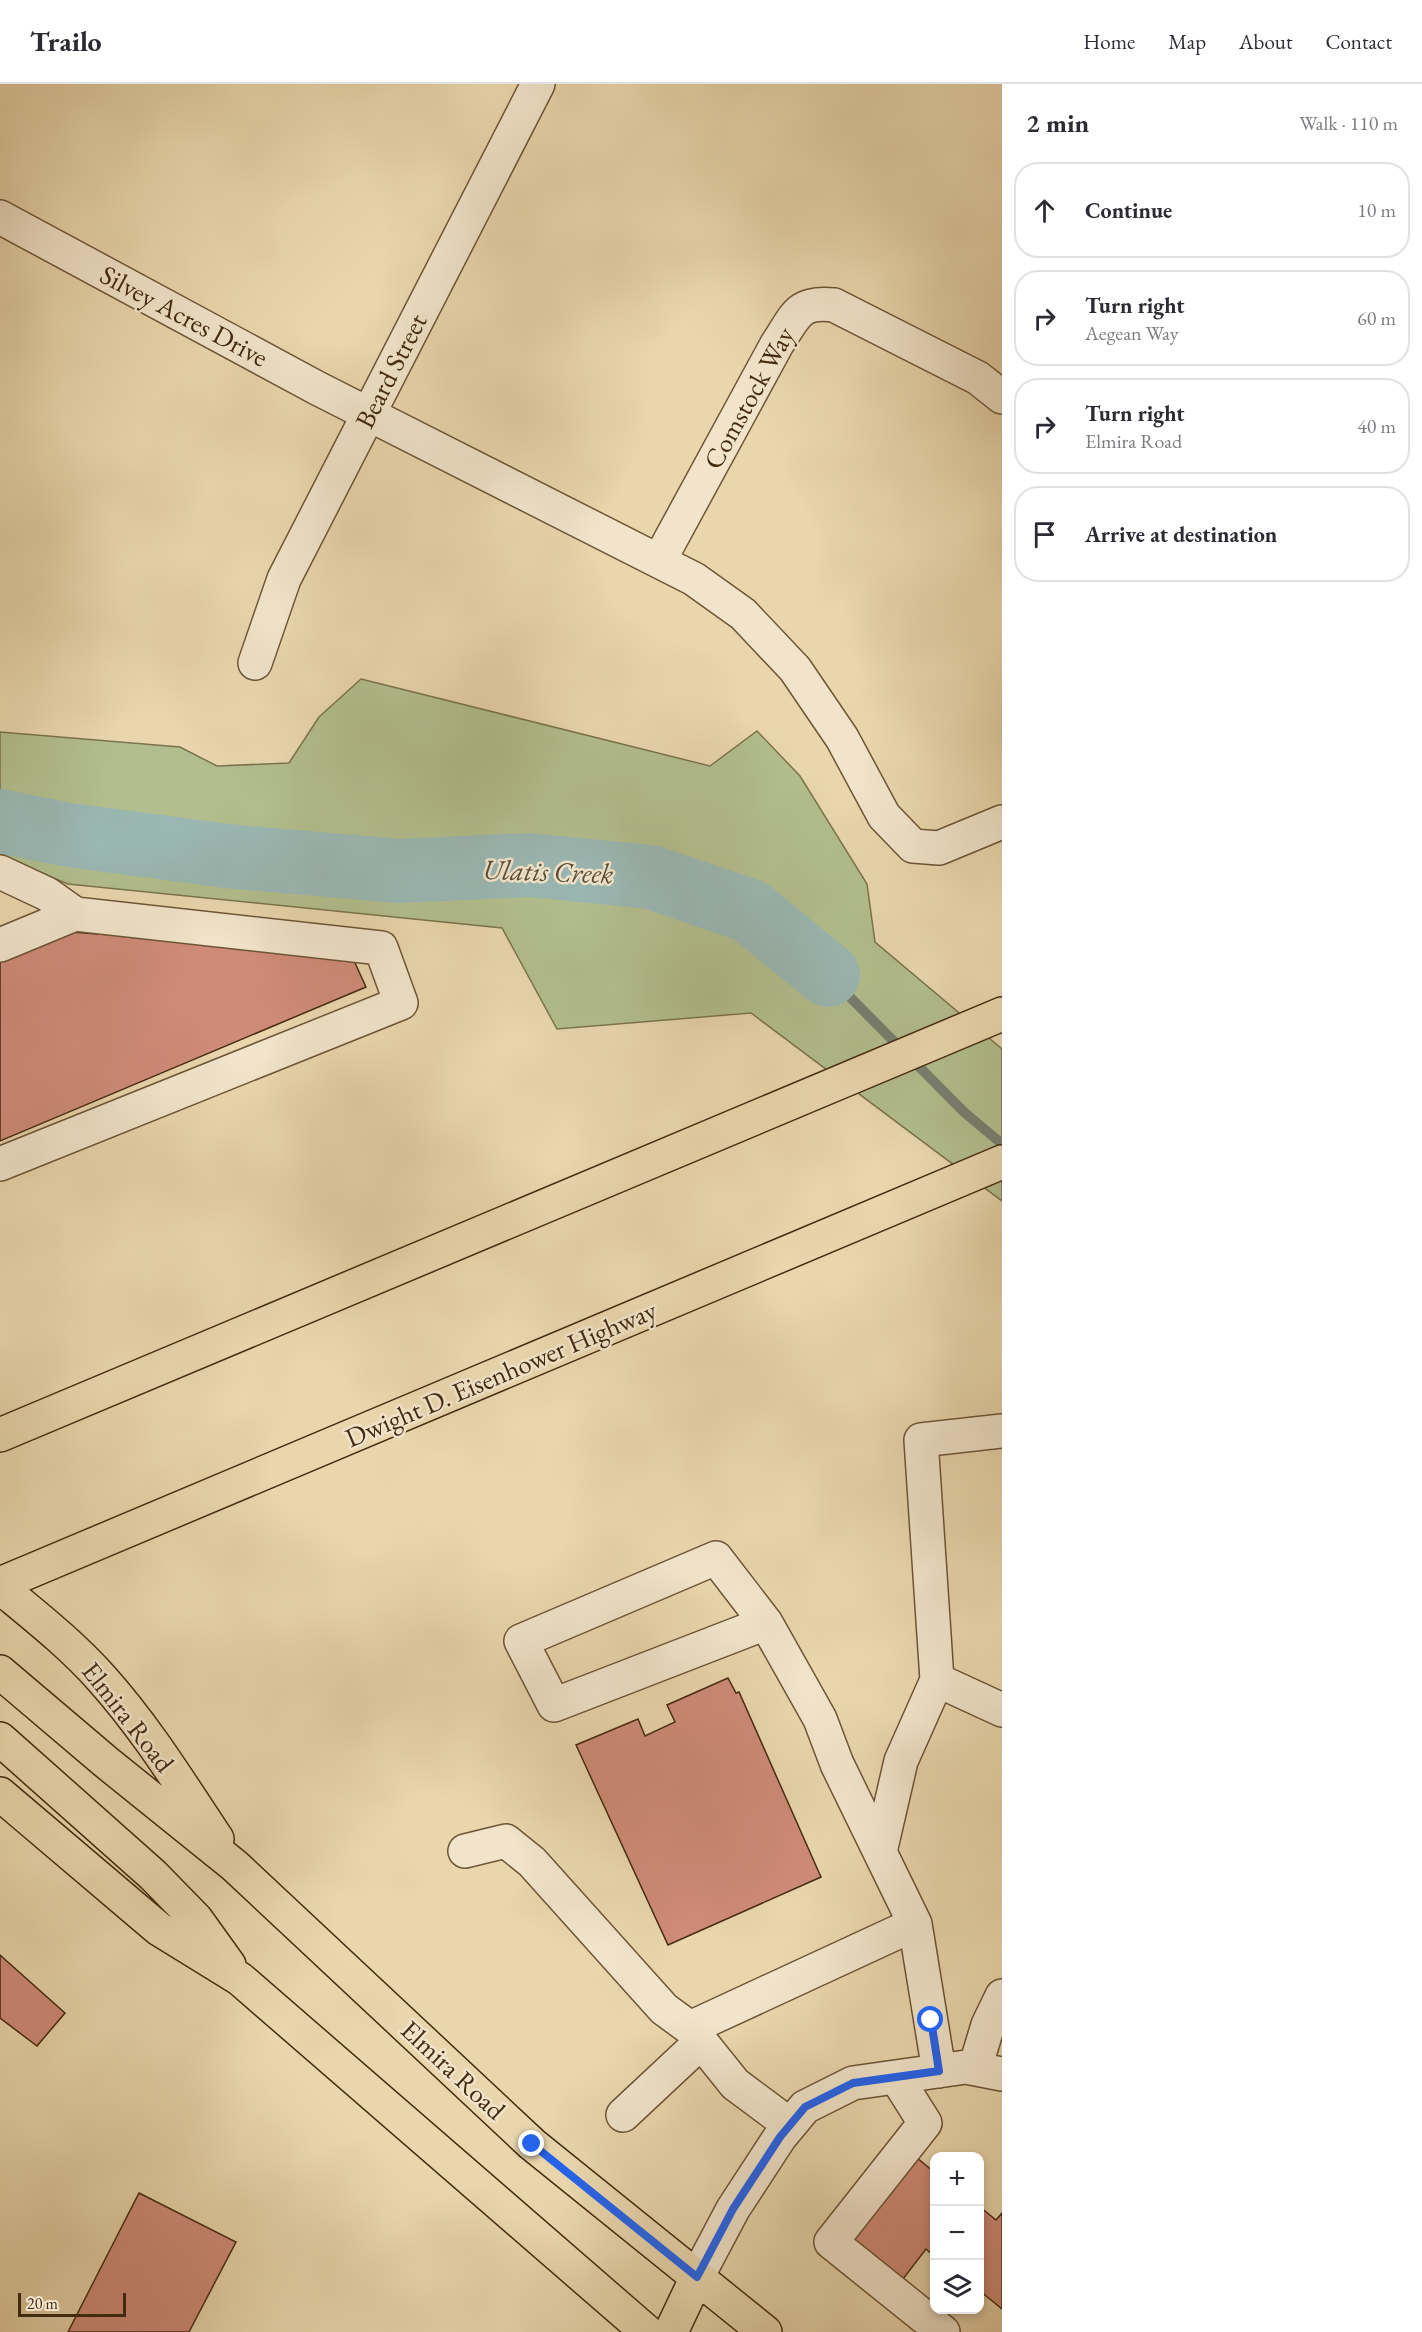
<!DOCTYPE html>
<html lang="en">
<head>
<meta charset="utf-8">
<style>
	:root { --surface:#fff; --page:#f2f2f3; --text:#2b2b33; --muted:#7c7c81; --line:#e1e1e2 }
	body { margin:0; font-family:"EB Garamond",serif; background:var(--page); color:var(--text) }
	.controls { position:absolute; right:18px; bottom:18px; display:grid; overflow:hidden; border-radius:12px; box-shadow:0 3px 9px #0003 }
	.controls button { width:54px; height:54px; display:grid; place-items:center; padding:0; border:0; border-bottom:2px solid var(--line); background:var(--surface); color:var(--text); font:30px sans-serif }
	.scale { position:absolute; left:18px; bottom:15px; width:108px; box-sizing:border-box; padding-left:6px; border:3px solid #442a0f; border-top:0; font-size:16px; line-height:21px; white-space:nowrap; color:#442a0f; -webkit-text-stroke:4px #f1e4ca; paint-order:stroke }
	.stop { position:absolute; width:18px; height:18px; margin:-14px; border:4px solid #2563eb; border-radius:50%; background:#fff }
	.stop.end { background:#2563eb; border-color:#fff; box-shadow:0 2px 6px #0008 }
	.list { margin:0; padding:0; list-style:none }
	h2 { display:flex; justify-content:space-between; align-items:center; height:78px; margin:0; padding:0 24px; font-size:26px }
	h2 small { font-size:20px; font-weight:400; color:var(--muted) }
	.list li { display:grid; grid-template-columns:39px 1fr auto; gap:18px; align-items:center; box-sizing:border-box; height:96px; margin:0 12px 12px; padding:0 12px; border:2px solid var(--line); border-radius:24px }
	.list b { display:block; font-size:22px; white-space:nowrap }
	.list p { margin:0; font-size:20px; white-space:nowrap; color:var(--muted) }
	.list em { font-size:20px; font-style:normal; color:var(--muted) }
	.icon { flex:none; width:33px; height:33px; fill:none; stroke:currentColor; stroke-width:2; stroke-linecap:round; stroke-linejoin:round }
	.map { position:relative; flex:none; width:1002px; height:2248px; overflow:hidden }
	header { display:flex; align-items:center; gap:36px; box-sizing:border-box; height:84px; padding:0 30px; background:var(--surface); border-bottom:2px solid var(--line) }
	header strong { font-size:28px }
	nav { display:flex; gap:33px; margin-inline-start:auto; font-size:21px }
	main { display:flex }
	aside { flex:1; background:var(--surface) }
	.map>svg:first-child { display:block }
	.green { fill:#b2be8d; stroke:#7b744e; stroke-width:1.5 }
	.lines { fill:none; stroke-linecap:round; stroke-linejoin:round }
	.stream { stroke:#787f71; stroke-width:10 }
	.river { stroke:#9ab7b2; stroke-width:64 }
	.building { fill:#cf8b78; stroke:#442a0f; stroke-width:1.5 }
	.minor-casing { stroke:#6d5536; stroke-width:36 }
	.major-casing { stroke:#442a0f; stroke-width:36 }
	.highway-casing { stroke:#442a0f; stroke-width:36 }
	.minor { stroke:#f1e4ca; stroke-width:33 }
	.major { stroke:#e9d6ad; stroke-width:33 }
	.highway { stroke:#e9d6ad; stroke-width:33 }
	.route { stroke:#2563eb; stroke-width:8 }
	.labels { text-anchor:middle; stroke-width:5; stroke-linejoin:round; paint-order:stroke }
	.street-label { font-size:27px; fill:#442a0f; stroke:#f1e4ca }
	.water-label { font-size:28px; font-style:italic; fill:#5a4d38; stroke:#f1e4ca }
</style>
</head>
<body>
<header>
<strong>Trailo</strong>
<nav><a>Home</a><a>Map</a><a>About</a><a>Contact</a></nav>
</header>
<main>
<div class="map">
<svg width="1002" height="2248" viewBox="0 0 1002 2248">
	<rect width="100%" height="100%" fill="#e9d6ad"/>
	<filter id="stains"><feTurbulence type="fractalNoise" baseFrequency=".00333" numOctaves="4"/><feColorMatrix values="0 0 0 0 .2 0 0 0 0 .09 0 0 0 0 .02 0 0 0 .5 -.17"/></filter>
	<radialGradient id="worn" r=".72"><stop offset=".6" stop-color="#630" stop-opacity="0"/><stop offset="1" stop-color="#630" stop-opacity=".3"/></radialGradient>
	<path class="green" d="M361 595 710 682 757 647 800 692 867 800 875 858 1002 965V1117L751 929 557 945 502 844 68 800 0 772V648L180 663 217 682 289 679 319 633Z"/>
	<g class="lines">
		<path class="stream" d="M828 891 964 1028 1002 1060"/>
		<path class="river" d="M0 737 69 751 227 772 398 787 529 781 651 793 750 827 828 891"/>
	</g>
	<path class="building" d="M71 848 350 868 366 903 0 1057V877Z
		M728 1594 736 1609 739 1608 821 1793 668 1861 576 1661 638 1635 645 1652 675 1638 667 1621Z
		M0 1871 65 1929 37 1962 0 1934Z
		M910 2068 934 2088V2172L926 2165 903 2195 846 2150Z
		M139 2109 236 2158 189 2248H68Z
		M980 2123 996 2136 1002 2129V2225L980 2207Z"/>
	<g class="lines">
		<defs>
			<path id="minor" d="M0 133 317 304 694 495 743 530 795 585 842 654 884 732 913 762 939 764 1002 738
				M659 477 777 260C796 232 797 217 834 221L978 294 1002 313
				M255 579 284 495 538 0
				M0 788 47 810 75 830
				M0 861 75 830 381 864 401 919 0 1080
				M766 1539 554 1621 521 1557 716 1474 766 1539 820 1635 837 1680 915 1840
				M937 1596 921 1356 1002 1347
				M465 1767 506 1757 532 1778 664 1925 690 1944
				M880 1768 901 1677 937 1596 1002 1626
				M975 1984 988 1941 1002 1912
				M896 1993 925 2039 831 2158 943 2248
				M623 2031 701 1958
				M790 2041 735 2000 690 1944 915 1840 939 1987
				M697 2193 733 2125 780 2053 805 2023 853 1999 966 1983 1002 1990"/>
			<path id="major" d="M0 1503C35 1532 72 1561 102 1595 146 1644 181 1701 217 1755
				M0 1588 106 1678 235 1782 532 2060 765 2248
				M0 1655 153 1791 196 1835 229 1881
				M0 1710 159 1845 240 1895 647 2248
				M671 2248 697 2193"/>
			<path id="highway" d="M0 1351 1002 930
				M0 1500 1002 1078"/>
		</defs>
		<use href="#minor" class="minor-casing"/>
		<use href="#major" class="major-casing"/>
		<use href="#highway" class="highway-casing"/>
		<use href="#minor" class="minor"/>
		<use href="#major" class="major"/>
		<use href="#highway" class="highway"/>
	</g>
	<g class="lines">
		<path class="route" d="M532 2060 697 2193 733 2125 780 2053 805 2023 853 1999 939 1987 931 1936"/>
	</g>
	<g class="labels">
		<g class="street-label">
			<text transform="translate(184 232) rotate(28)" y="9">Silvey Acres Drive</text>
			<text transform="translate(391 287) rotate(-63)" y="9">Beard Street</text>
			<text transform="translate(749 314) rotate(-61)" y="9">Comstock Way</text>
			<text transform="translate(501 1290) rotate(-23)" y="9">Dwight D. Eisenhower Highway</text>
			<text transform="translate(128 1633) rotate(52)" y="9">Elmira Road</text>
			<text transform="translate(453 1986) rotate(43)" y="9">Elmira Road</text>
		</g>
		<g class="water-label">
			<text transform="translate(548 787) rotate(2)" y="10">Ulatis Creek</text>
		</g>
	</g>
	<rect width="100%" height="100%" filter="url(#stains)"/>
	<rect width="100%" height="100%" fill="url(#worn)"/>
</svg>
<div class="controls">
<button>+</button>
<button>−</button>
<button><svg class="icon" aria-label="layers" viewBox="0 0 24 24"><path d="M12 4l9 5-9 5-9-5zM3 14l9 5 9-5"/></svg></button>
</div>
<div class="scale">20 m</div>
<div class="stop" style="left:931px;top:1936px"></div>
<div class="stop end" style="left:532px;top:2060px"></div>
</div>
<aside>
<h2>2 min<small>Walk · 110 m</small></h2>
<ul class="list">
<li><svg class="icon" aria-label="ahead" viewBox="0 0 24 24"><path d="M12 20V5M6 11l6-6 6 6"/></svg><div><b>Continue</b></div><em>10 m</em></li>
<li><svg class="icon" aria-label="right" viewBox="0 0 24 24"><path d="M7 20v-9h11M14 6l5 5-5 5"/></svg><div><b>Turn right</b><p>Aegean Way</p></div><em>60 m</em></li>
<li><svg class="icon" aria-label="right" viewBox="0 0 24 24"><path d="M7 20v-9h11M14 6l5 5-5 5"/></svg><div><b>Turn right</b><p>Elmira Road</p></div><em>40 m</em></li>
<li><svg class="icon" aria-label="arrive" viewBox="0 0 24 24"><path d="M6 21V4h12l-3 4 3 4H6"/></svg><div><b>Arrive at destination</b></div></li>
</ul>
</aside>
</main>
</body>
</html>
